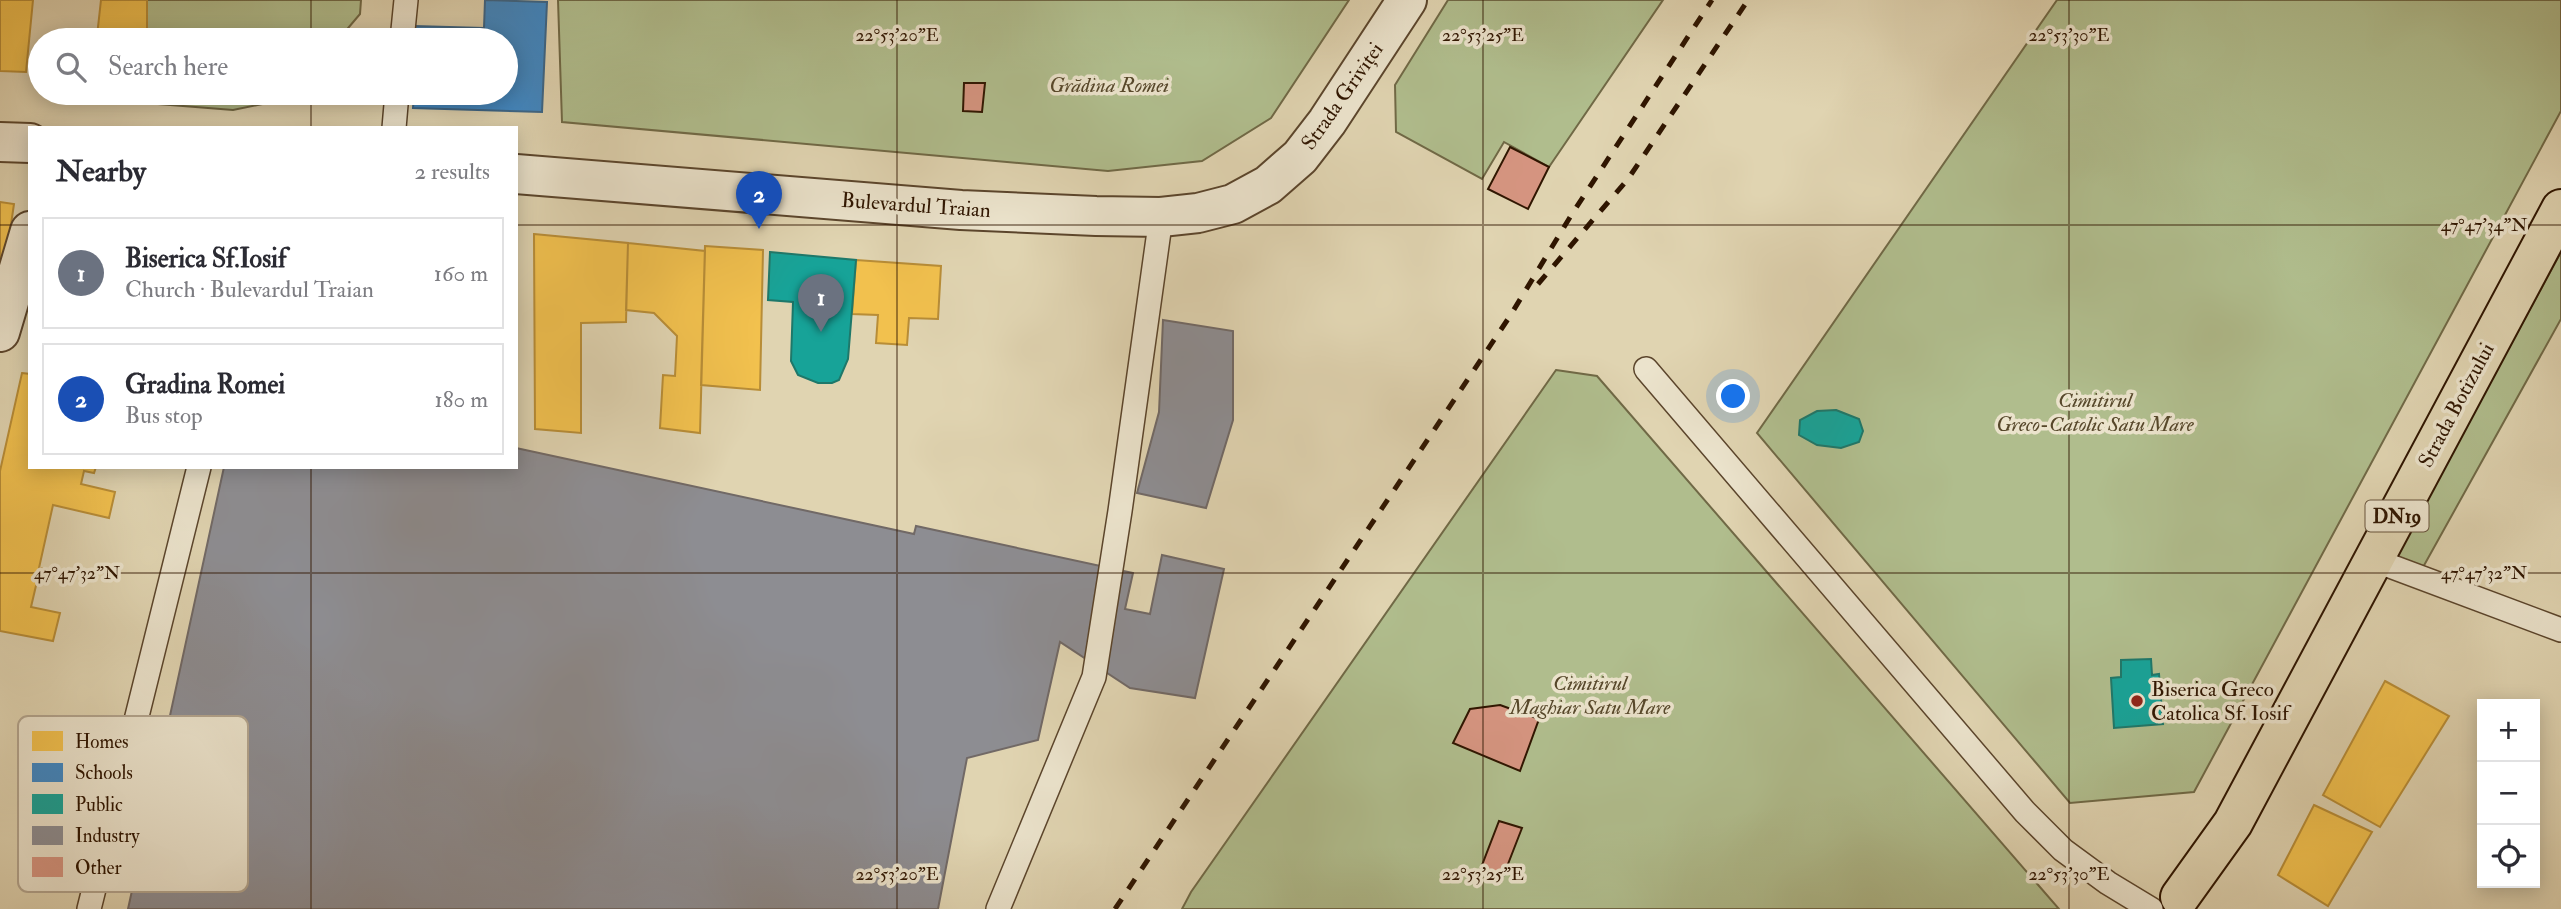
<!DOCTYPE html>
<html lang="en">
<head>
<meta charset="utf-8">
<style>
	:root { --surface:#fff; --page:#f2f2f3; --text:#2b2b33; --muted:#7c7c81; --line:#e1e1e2; --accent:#8f2418 }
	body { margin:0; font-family:"IM FELL Double Pica",serif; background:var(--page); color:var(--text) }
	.controls { position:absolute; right:21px; bottom:21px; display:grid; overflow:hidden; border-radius:0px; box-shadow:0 4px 18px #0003 }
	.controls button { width:63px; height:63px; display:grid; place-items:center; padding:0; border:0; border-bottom:2px solid var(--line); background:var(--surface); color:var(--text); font:35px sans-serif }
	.you { position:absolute; left:1734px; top:397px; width:24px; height:24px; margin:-18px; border:5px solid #fff; border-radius:50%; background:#1a73e8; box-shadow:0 0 0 10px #1a73e833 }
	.badge { display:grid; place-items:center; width:46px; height:46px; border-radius:50%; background:var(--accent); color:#fff; font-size:23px; font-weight:700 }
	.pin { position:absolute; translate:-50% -58px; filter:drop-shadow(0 2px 4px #0008) }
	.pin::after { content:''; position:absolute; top:37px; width:24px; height:21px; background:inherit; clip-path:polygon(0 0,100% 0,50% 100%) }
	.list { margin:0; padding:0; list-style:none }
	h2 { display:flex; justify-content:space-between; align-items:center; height:91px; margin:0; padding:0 28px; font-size:30px }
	h2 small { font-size:23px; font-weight:400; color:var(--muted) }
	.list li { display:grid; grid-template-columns:46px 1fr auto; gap:21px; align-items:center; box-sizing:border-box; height:112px; margin:0 14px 14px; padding:0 14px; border:2px solid var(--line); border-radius:0px }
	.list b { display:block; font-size:26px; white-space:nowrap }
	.list p { margin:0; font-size:23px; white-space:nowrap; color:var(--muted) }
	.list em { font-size:23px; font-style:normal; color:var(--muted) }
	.icon { flex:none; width:38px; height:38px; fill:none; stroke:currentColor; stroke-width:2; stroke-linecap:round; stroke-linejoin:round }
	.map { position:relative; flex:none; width:2561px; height:909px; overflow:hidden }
	.search { position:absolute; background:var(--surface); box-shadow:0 4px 18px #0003; left:28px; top:28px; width:490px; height:77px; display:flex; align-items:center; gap:18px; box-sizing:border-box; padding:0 24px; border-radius:38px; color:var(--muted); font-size:26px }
	.panel { position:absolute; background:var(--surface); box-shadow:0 4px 18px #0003; left:28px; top:126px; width:490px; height:343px; border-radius:0px }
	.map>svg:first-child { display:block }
	.green { fill:#b0bd8d; stroke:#706946; stroke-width:2 }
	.homes { fill:#f2c14e; stroke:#b88d37; stroke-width:2 }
	.schools { fill:#3f88c5; stroke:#3a668a; stroke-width:2 }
	.public { fill:#17a398; stroke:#1e786a; stroke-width:2 }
	.industry { fill:#8d8d92; stroke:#716966; stroke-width:2 }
	.building { fill:#d69581; stroke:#2f1500; stroke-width:2 }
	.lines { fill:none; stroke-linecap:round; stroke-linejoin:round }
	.service-casing { stroke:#5b452c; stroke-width:26 }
	.minor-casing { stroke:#5b452c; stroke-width:42 }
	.tertiary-casing { stroke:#5b452c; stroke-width:42 }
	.primary-casing { stroke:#2f1500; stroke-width:42 }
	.service { stroke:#ebe3cc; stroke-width:23 }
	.minor { stroke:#ebe3cc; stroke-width:38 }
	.tertiary { stroke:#ebe3cc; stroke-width:38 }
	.primary { stroke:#e0d4b1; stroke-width:38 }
	.rail { stroke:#2f1500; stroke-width:5; stroke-dasharray:12 12; stroke-linecap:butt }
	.ticks { fill:none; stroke:#2f1500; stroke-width:2; stroke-opacity:0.45 }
	.poi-dot { fill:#8f2418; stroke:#ebe3cc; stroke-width:2.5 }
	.labels { text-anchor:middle; stroke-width:7; stroke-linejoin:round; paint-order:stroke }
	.shield { fill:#ebe3cc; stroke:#67533d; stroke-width:2 }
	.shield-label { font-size:19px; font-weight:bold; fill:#2f1500 }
	.park-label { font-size:21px; font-style:italic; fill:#56472a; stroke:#ebe3cc }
	.street-label { font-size:21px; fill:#2f1500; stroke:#ebe3cc }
	.poi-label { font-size:21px; fill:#2f1500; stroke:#ebe3cc; text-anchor:start }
	.key { fill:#ebe3cc; stroke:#b3a58f; stroke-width:2 }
	.key-label { font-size:19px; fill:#2f1500 }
	.ticks-label { font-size:18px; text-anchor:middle; fill:#2f1500; stroke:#ebe3cc; stroke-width:7; stroke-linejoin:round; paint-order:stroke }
</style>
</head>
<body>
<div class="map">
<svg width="2561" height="909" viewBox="0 0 2561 909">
	<rect width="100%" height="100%" fill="#e0d4b1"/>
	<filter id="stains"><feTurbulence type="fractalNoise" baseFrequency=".00286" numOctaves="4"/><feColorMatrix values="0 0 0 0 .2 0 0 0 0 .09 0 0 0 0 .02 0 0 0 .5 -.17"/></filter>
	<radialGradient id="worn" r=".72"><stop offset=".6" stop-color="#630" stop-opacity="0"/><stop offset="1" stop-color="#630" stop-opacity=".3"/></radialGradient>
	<path class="green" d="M147 0H361L360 14 338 40H147Z
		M558 0H1349L1271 118 1202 161 1108 171 562 122Z
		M1448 0H1663L1549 167 1504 142 1482 179 1396 132 1395 85Z
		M2057 0H2561V111L2194 792 2070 803 1757 433Z
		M146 93H296L292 98 233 110 146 103Z
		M2561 252V319L2417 578 2390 567Z
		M1556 370 1597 376 2059 909H1182L1191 892Z"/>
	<path class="homes" d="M0 0H33L26 72 0 71Z
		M101 0H147V40H55V37L97 36Z
		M0 202 14 204 1 292H0Z
		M534 234 628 243 626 322 581 323V433L535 429Z
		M628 243 705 251 700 433 660 428 663 375 675 376 677 336 654 313 626 310Z
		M705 246 763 250 760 390 701 385Z
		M856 260 941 266 938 319 909 318 907 345 876 343 878 315 852 314Z
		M22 373 30 374V467H96L94 473 84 471 81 484 115 492 109 518 53 505 39 568 50 570 48 579 38 577 31 607 60 613 53 641 0 631V471Z
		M2385 681 2449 716 2380 827 2323 795Z
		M2314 805 2372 832 2328 906 2278 875Z"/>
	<path class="schools" d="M485 0 547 2 542 112 413 108 414 93H506V40H415V26L484 28Z"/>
	<path class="public" d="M770 252 856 260 848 359 839 380 832 383H818L798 375 791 361 793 302 768 300Z
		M1836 410 1859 419 1863 431 1859 442 1841 448 1817 445 1799 435 1800 420 1817 411Z
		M2151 659 2152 675 2159 674 2163 724 2114 728 2111 678 2121 677V660Z"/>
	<path class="industry" d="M1163 320 1233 331V420L1206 508 1137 493 1159 412Z
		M516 448 914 534 916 526 1133 573 1125 609 1150 614 1162 555 1224 569 1195 698 1130 688 1060 642 1038 740 967 758 938 909H128L224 467H516Z"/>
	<path class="building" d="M964 83H985L982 112 963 111Z
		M1510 147 1549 167 1528 209 1488 189Z
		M1500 705 1539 719 1520 771 1453 743 1470 709Z
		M1499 821 1522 828 1501 882 1479 873Z"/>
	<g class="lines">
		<defs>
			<path id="service" d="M402 40 406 0
				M394 128 397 93
				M1646 369 2025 812 2063 850 2108 883 2151 909
				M2374 560 2561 630
				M89 909 199 467
				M998 909 1094 677 1120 511 1161 217"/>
			<path id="minor" d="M0 332 30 231"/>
			<path id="tertiary" d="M0 142 30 143
				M516 174 961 210 1096 216 1161 217 1198 213 1233 204 1268 185 1300 157 1327 122 1407 0"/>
			<path id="primary" d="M2180 897 2233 823 2561 209"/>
		</defs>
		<use href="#service" class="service-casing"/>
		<use href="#minor" class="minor-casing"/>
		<use href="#tertiary" class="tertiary-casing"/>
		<use href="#primary" class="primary-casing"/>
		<use href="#service" class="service"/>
		<use href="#minor" class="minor"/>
		<use href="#tertiary" class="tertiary"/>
		<use href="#primary" class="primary"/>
		<path class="rail" d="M1538 284 1628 179 1748 0
			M1115 909 1510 316 1572 214 1712 0"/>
	</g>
	<path class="ticks" d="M311 0V40M897 0V909M1483 0V909M2069 0V909M311 93V128M0 225H30M516 225H2561M311 467V909M0 573H2561"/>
	<circle class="poi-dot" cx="2137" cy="701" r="7"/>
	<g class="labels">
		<rect class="shield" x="2365.5" y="500.5" width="63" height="31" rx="5"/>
		<g class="shield-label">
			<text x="2397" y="523">DN19</text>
		</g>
		<g class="park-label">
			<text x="1109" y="92">Grădina Romei</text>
			<text x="2095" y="407">Cimitirul<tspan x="2095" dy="24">Greco-Catolic Satu Mare</tspan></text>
			<text x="1590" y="690">Cimitirul<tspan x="1590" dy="24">Maghiar Satu Mare</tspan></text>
		</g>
		<g class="street-label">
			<text transform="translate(1342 96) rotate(-55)" y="7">Strada Griviței</text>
			<text transform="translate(916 205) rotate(4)" y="7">Bulevardul Traian</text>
			<text transform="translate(2456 405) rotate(-62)" y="7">Strada Botizului</text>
		</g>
		<g class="poi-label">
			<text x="2151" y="696">Biserica Greco<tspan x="2151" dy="24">Catolica Sf. Iosif</tspan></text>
		</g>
	</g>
	<rect x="18" y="716" width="230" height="176" rx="10" class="key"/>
	<rect x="32" y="731" width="31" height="20" fill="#f2c14e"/>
	<rect x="32" y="763" width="31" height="19" fill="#3f88c5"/>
	<rect x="32" y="794" width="31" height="20" fill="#17a398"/>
	<rect x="32" y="826" width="31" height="19" fill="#8d8d92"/>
	<rect x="32" y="857" width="31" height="20" fill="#d69581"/>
	<g class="key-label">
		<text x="75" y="748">Homes</text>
		<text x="75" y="779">Schools</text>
		<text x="75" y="811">Public</text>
		<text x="75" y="842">Industry</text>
		<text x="75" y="874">Other</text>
	</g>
	<g class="ticks-label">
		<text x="897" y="41">22°53'20"E</text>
		<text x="1483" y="41">22°53'25"E</text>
		<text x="2069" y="41">22°53'30"E</text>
		<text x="2484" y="231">47°47'34"N</text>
		<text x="77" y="579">47°47'32"N</text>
		<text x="2484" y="579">47°47'32"N</text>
		<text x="897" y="880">22°53'20"E</text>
		<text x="1483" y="880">22°53'25"E</text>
		<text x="2069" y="880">22°53'30"E</text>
	</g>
	<rect width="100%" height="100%" filter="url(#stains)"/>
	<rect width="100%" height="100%" fill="url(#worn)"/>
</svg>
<div class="controls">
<button>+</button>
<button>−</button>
<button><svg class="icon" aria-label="locate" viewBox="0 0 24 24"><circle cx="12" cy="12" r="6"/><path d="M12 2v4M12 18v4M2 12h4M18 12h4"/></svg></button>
</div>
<div class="you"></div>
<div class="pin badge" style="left:821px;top:332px;background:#6b7280">1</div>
<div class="pin badge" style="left:759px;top:229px;background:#1a4fb4">2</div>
<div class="search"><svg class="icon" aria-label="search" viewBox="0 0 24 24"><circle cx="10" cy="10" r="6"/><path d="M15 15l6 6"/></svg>Search here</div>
<section class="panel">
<h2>Nearby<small>2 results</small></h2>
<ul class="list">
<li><span class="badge" style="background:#6b7280">1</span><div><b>Biserica Sf.Iosif</b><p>Church · Bulevardul Traian</p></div><em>160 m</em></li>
<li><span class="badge" style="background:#1a4fb4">2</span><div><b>Gradina Romei</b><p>Bus stop</p></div><em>180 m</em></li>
</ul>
</section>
</div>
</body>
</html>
